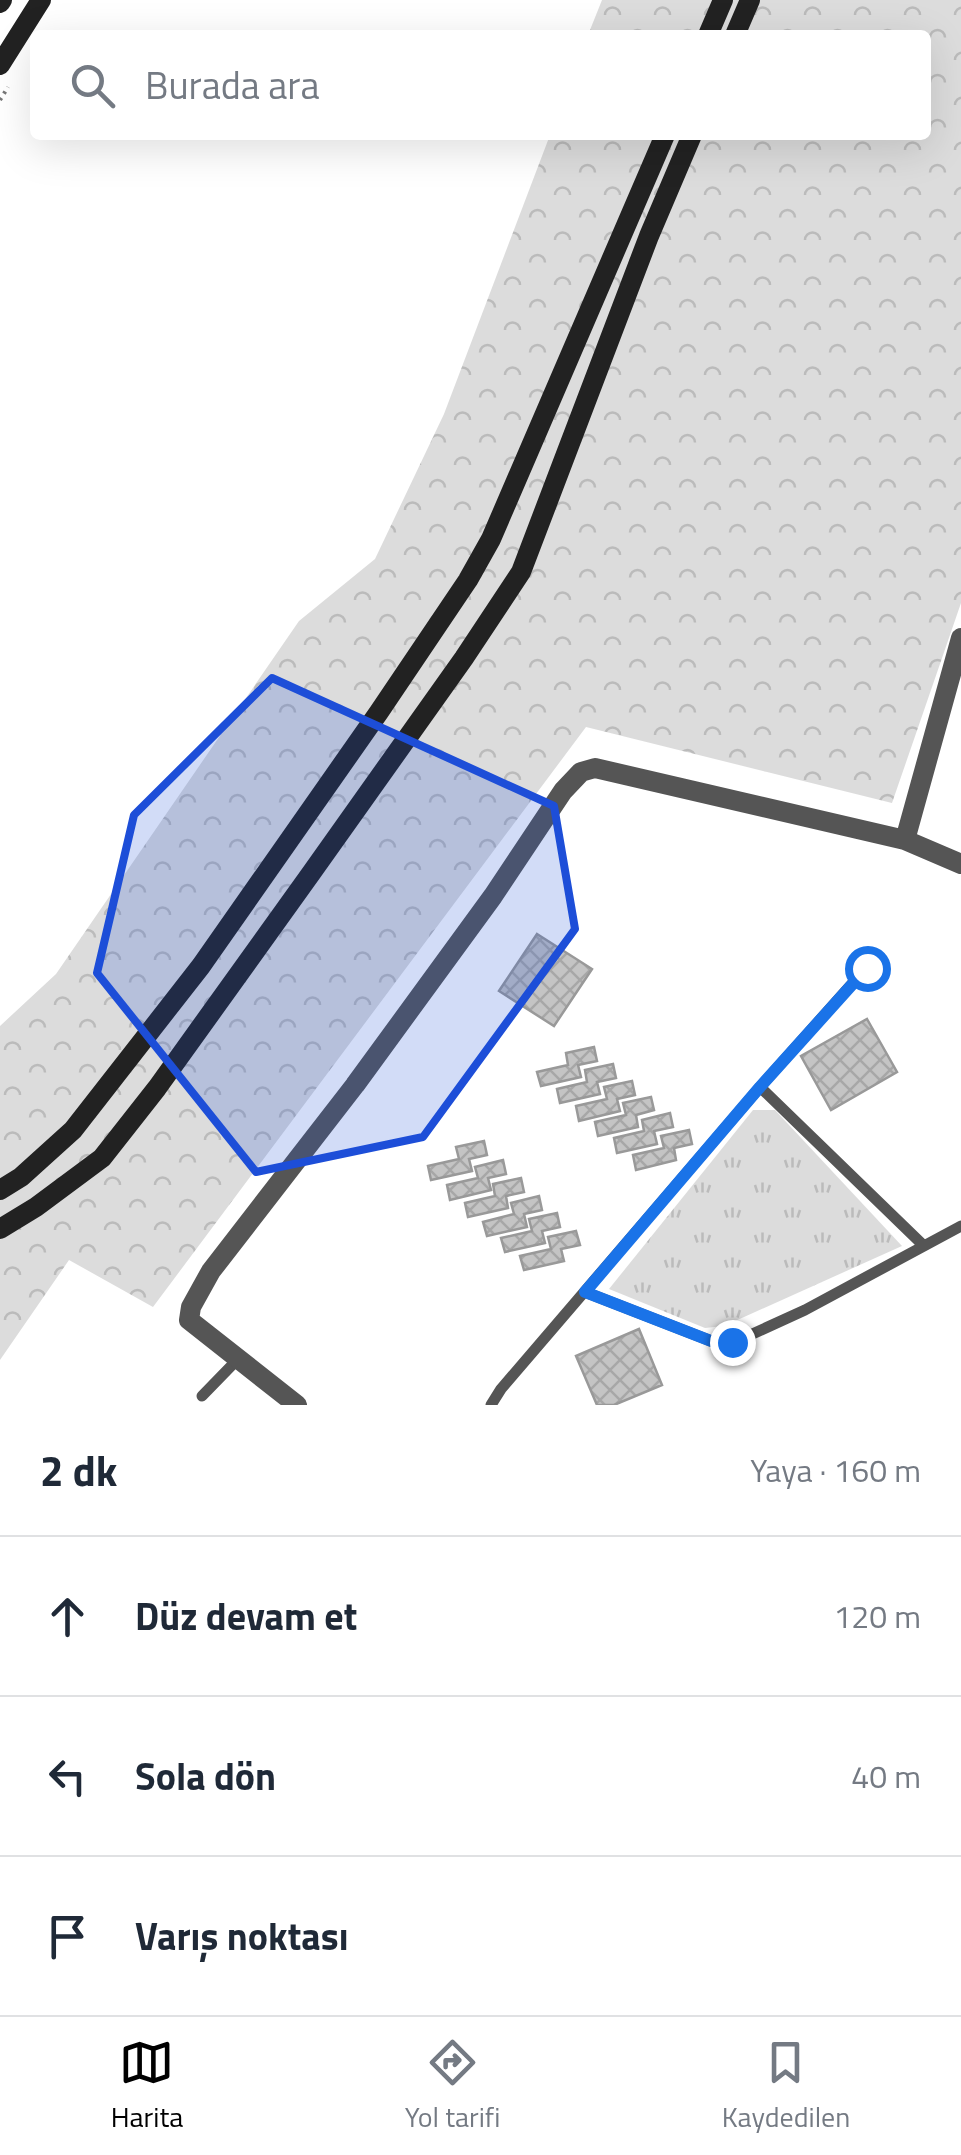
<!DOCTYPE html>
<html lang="tr">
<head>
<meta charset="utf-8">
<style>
	:root { --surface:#fff; --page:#f6f6f7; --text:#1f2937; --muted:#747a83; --line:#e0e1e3; --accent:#000 }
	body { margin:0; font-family:"Titillium Web",sans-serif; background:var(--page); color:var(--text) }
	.stop { position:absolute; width:30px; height:30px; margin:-22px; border:8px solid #1a73e8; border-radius:50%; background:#fff }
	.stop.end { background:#1a73e8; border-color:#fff; box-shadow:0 2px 10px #0008 }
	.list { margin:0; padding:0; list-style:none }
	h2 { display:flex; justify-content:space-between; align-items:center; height:130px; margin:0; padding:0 40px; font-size:42px }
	h2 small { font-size:32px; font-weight:400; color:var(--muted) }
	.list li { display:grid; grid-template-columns:65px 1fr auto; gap:30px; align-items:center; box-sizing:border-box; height:160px; padding:0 40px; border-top:2px solid var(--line) }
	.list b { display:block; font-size:38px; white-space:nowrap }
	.list em { font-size:32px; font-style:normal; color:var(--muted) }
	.icon { flex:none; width:55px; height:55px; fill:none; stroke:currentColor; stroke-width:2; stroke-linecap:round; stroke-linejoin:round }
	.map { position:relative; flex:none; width:961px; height:1405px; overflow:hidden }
	.search { position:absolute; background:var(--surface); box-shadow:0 10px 40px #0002; left:30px; right:30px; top:30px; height:110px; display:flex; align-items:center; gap:25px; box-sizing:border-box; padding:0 35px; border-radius:10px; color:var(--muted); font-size:38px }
	.sheet { height:610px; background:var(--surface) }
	nav { display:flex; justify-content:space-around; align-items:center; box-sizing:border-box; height:140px; border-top:2px solid var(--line); background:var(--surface); font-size:28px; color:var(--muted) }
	nav a { display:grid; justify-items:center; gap:5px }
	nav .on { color:var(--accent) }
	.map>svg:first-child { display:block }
	.grass { fill:url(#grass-tufts) }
	.forest { fill:url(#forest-crowns) }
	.building { fill:url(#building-cross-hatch); stroke:#999; stroke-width:2.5 }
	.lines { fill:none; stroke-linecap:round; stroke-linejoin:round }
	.path { stroke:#777; stroke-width:4; stroke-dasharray:2.5 5; stroke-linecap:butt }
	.lane { stroke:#555; stroke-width:11 }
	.street { stroke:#555; stroke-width:20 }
	.secondary { stroke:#222; stroke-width:20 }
	.route { stroke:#1a73e8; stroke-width:12 }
	.marked { fill:#1d4ed8; fill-opacity:0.2; stroke:#1d4ed8; stroke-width:8; stroke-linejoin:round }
</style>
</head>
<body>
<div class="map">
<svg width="961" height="1405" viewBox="0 0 961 1405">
	<defs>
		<pattern id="grass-tufts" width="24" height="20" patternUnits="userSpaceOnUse" patternTransform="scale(2.5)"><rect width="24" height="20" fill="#dcdcdc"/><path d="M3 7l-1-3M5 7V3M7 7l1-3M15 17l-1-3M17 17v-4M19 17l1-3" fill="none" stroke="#bbb"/></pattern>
		<pattern id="forest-crowns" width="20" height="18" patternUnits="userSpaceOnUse" patternTransform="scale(2.5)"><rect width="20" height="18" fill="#dcdcdc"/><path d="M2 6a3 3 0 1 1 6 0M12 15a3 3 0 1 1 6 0" fill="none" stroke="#bbb"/></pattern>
		<pattern id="building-cross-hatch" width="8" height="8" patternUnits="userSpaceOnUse" patternTransform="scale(2.5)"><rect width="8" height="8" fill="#c4c4c4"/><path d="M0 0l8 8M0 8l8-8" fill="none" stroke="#a7a7a7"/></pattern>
	</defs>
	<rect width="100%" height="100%" fill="#fff"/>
	<path class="grass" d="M753 1110H775L902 1246 724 1326 705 1328 609 1289Z"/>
	<path class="forest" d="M602 0H961V603L892 803 586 727 153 1307 69 1260 0 1360V1026L56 974 299 621 375 559 444 414 550 135H926V35H588Z"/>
	<path class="building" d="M537 934 592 969 554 1026 499 991Z
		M867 1019 897 1072 831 1110 801 1056Z
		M594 1047 597 1061 578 1065 581 1077 541 1086 537 1072 568 1065 566 1053Z
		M613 1064 616 1078 597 1082 600 1094 560 1103 557 1089 587 1082 585 1070Z
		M632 1081 635 1095 617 1099 620 1111 579 1121 576 1106 607 1099 604 1087Z
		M651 1097 654 1110 636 1115 638 1127 598 1136 595 1122 626 1115 623 1103Z
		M670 1113 673 1127 654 1131 657 1144 617 1153 614 1138 644 1131 642 1120Z
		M689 1130 692 1144 674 1148 676 1160 636 1170 633 1155 664 1148 661 1136Z
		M484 1141 487 1155 469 1159 472 1171 431 1180 428 1166 459 1159 456 1147Z
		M503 1160 506 1174 488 1178 491 1190 450 1200 447 1185 478 1178 475 1167Z
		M521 1178 524 1192 506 1196 508 1208 468 1217 465 1203 495 1196 493 1184Z
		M539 1196 542 1210 524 1214 527 1227 487 1236 483 1222 514 1214 511 1203Z
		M557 1213 560 1227 542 1231 545 1243 505 1252 501 1238 532 1231 529 1219Z
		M576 1231 580 1245 561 1249 564 1261 524 1270 520 1256 551 1249 548 1237Z
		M639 1329 662 1385 614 1405H597L576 1356Z"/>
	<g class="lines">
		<path class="path" d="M0 100 8 87"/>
		<path class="lane" d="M760 1087 923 1245
			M585 1292 711 1341 732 1342 748 1336 805 1310 961 1226
			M202 1396 237 1360
			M491 1405 501 1389 760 1087 867 967"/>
		<path class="street" d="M905 840 961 638
			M297 1405 189 1320 191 1307 211 1271 355 1085 493 896 563 791 581 772 595 768 905 840 961 864"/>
		<path class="secondary" d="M0 3 2 0
			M708 35 723 0
			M735 35 750 0
			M0 65 41 0
			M0 1190 21 1177 73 1130 201 966 379 712 468 580 491 539 665 135
			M0 1229 36 1207 102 1158 157 1088 312 872 464 658 521 572 649 236 692 135"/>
	</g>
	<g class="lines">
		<path class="route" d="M732 1342 711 1341 585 1292 760 1087 867 968"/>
	</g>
	<path class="marked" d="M272 678 554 806 575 929 423 1137 256 1172 97 973 134 815Z"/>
</svg>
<div class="stop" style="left:867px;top:968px"></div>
<div class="stop end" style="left:732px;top:1342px"></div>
<div class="search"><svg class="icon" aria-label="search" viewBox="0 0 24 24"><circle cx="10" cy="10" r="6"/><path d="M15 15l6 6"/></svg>Burada ara</div>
</div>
<section class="sheet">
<h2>2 dk<small>Yaya · 160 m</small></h2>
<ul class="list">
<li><svg class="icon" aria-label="ahead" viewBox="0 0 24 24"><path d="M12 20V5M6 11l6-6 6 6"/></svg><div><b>Düz devam et</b></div><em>120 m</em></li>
<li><svg class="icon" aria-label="left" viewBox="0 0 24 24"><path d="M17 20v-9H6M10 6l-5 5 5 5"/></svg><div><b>Sola dön</b></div><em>40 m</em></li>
<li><svg class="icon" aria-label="arrive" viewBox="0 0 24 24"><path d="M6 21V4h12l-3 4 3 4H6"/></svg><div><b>Varış noktası</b></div></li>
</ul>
</section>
<nav>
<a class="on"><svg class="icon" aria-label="map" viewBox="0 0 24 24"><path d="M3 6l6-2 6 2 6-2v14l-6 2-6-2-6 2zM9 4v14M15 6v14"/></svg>Harita</a>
<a><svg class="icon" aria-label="directions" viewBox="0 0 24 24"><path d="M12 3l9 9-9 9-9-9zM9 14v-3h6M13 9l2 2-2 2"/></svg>Yol tarifi</a>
<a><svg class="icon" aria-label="saved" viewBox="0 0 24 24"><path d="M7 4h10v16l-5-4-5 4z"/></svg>Kaydedilen</a>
</nav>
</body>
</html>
